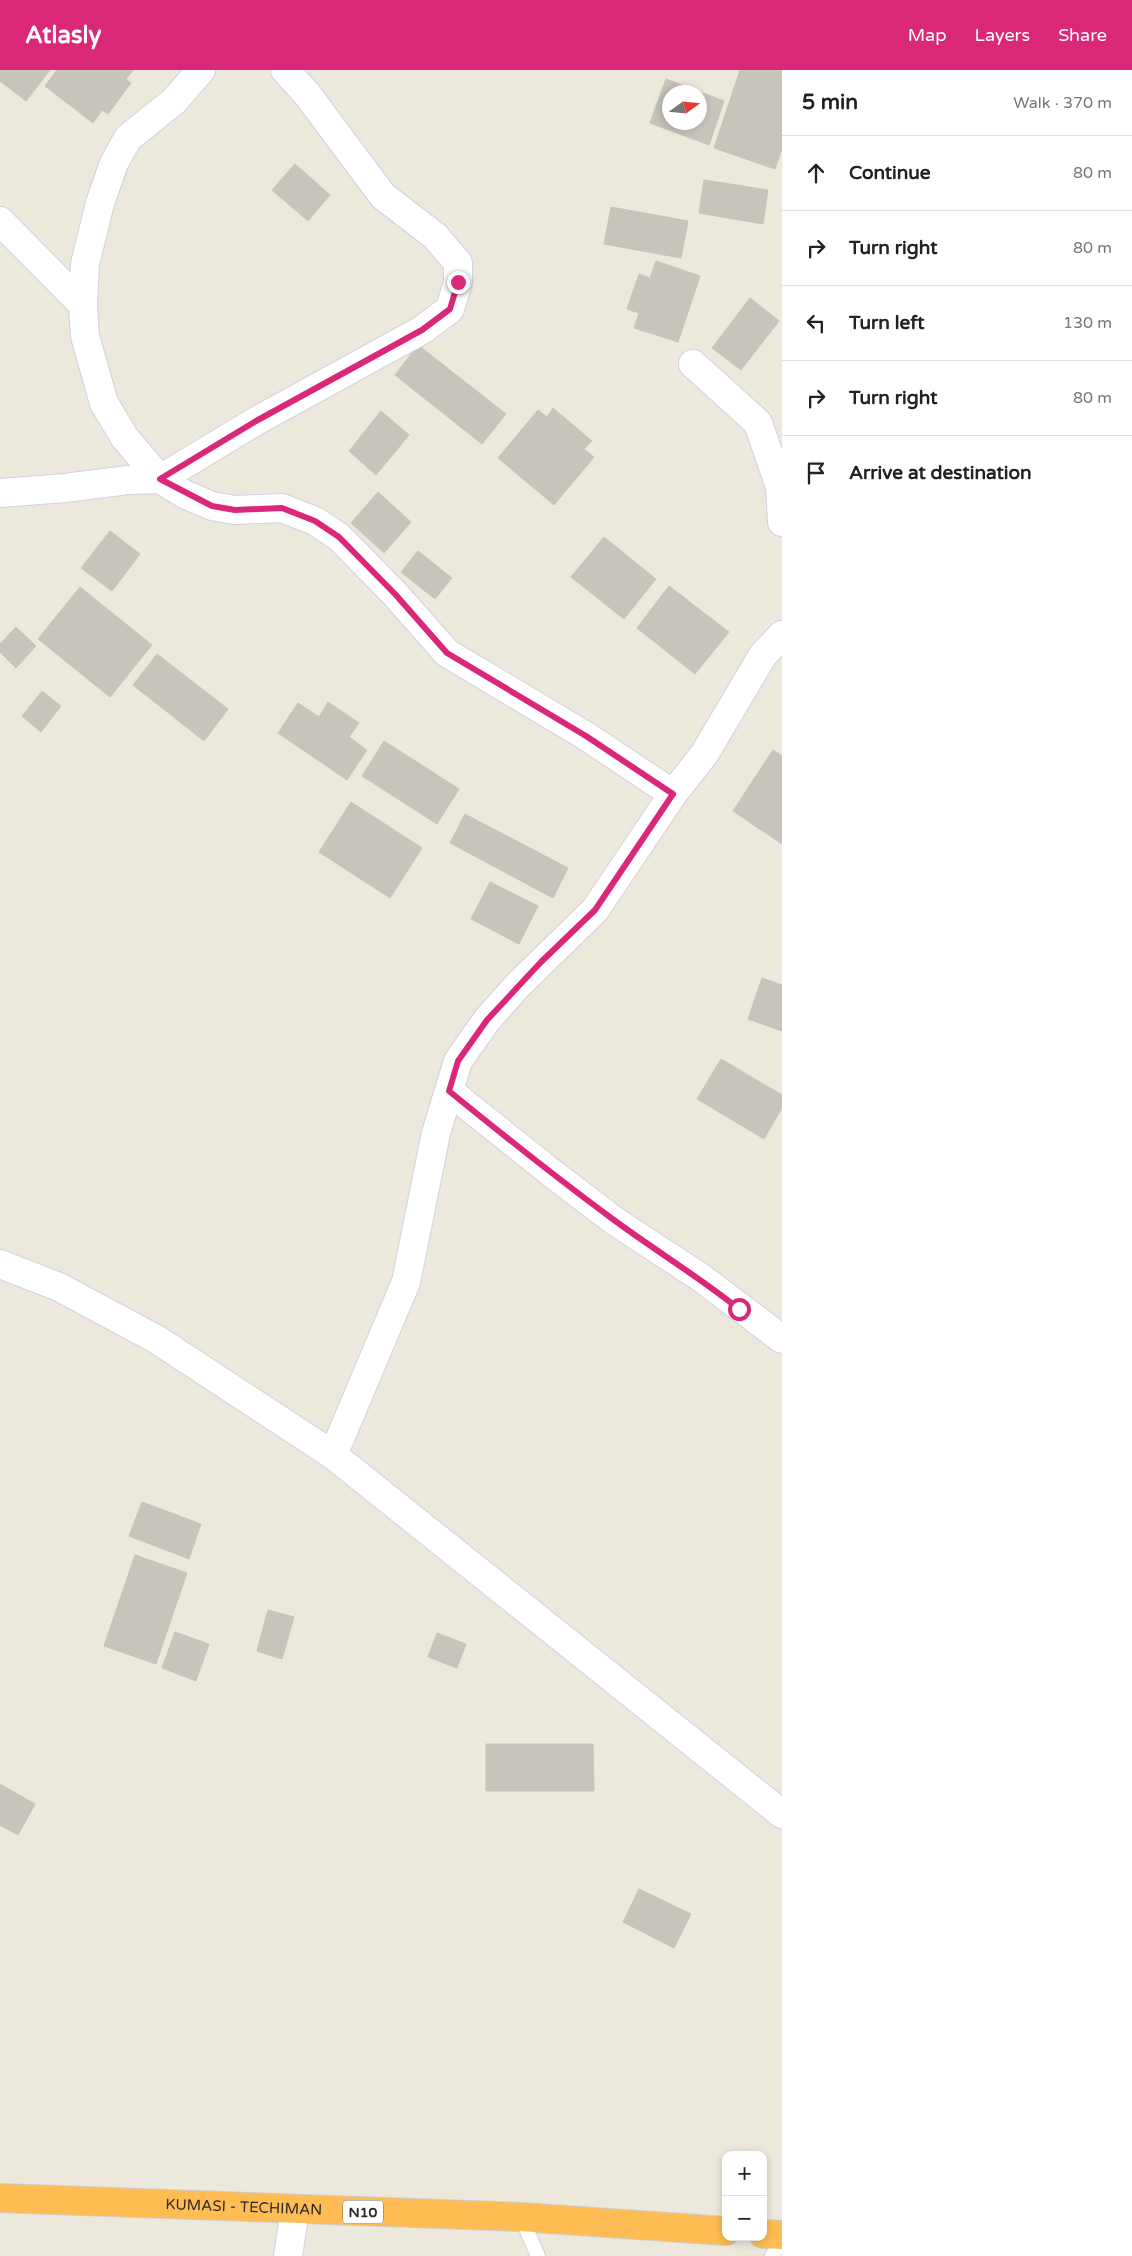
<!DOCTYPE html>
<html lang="en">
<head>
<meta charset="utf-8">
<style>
	:root { --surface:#fff; --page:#f2f2f2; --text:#222; --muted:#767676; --line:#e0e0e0; --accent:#db2777 }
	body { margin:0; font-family:"Varela Round",sans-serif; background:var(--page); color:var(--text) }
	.controls { position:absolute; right:15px; bottom:15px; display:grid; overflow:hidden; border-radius:10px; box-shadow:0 2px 8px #0003 }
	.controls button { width:45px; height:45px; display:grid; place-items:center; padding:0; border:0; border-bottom:1px solid var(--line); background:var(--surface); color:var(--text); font:25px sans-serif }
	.compass { position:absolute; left:662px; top:15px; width:45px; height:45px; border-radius:50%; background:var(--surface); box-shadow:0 2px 8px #0003; rotate:75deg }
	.stop { position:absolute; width:15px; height:15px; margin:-11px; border:4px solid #db2777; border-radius:50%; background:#fff }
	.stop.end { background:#db2777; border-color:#fff; box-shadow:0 1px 5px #0008 }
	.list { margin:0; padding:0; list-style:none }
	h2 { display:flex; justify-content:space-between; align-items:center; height:65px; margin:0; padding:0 20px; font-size:21px }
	h2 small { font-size:16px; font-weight:400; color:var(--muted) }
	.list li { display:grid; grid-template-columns:32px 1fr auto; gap:15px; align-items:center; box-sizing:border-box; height:75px; padding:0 20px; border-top:1px solid var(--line) }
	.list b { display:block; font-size:19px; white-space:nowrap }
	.list em { font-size:16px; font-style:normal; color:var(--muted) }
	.icon { flex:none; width:28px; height:28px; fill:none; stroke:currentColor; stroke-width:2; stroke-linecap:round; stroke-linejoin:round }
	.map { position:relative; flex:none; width:782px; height:2186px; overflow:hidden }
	header { display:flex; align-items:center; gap:30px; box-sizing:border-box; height:70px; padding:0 25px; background:var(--accent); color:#fff }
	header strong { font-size:24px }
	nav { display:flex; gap:28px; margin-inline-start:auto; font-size:18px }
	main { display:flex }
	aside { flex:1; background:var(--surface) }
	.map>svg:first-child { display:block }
	.building { fill:#c7c4bb; stroke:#c7c4b5; fill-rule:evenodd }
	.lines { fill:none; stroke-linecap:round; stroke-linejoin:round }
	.lane-casing { stroke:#d0d1e3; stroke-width:16 }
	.street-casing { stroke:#d0d1e3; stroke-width:30 }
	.highway-casing { stroke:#ccc; stroke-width:30 }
	.lane { stroke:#fff; stroke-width:14 }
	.street { stroke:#fff; stroke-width:28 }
	.highway { stroke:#ffbc53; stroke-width:28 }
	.route { stroke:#db2777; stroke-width:6 }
	.labels { text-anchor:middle; stroke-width:4.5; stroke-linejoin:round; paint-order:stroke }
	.shield { fill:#fff; stroke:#6a6a6a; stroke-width:1 }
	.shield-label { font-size:14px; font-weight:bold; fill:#2a2a2a }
	.street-label { font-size:15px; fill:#2a2a2a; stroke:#fff }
</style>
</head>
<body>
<header>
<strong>Atlasly</strong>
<nav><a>Map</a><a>Layers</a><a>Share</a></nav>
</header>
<main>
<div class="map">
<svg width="782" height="2186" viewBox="0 0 782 2186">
	<rect width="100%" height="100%" fill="#ece8db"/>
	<path class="building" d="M0 0H50L26 31 0 11Z
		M57 0H133L126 9 131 13 108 44 102 40 93 53 45 16Z
		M740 0H782V78L775 99 714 78Z
		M666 9 724 31 709 75 650 53ZM670 22H700V52H670Z
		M295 94 330 125 308 151 272 120Z
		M704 110 768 120 763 154 699 143Z
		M611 137 688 151 681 188 604 174Z
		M656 191 700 206 678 272 634 258 639 243 627 239 639 204 650 208Z
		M750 228 779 251 741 300 712 278Z
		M418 275 506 344 482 374 395 305Z
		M553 338 592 371 584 379 594 387 554 435 498 388 538 340 547 347Z
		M381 341 409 365 376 405 349 381Z
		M378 422 411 452 384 483 351 453Z
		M110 461 140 484 112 521 81 498Z
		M604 467 656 509 624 549 571 507Z
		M418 481 452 508 435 529 401 502Z
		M669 516 729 562 695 604 637 558Z
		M80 517 152 575 110 627 38 569Z
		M16 557 36 576 16 598 0 582V574Z
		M157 584 228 639 204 671 133 615Z
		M42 621 61 636 41 662 22 646Z
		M328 632 359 653 349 667 367 680 347 710 278 663 298 633 319 647Z
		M384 671 459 719 437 754 362 706Z
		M773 680 782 686V774L733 741Z
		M351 732 422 778 390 828 319 782Z
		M465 744 568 798 553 828 450 773Z
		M490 812 538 836 519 874 471 849Z
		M762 908 782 915V961L748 949Z
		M721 989 782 1025V1038L764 1069 697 1029Z
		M142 1432 201 1454 189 1489 129 1466Z
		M135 1485 187 1503 156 1594 104 1576Z
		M268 1540 294 1547 282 1589 257 1581Z
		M175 1562 209 1574 196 1611 162 1598Z
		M437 1563 466 1574 457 1598 428 1587Z
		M486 1674H593L594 1721H486Z
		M0 1714 35 1734 18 1765 0 1755Z
		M639 1819 691 1844 674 1878 623 1852Z"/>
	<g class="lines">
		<defs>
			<path id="lane" d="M521 2147 538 2186
				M772 2186 782 2171"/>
			<path id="street" d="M201 0 174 31 128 68 114 93 100 133 85 194 83 235 85 266 104 333 125 368 160 409 184 424 212 436 235 440 282 438 315 451 339 467 395 524 447 583 586 666 673 724
				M0 151 83 235
				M693 294 758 353 780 417 782 452
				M0 423 65 418 128 410 160 409 256 351 422 260 450 239 458 212V193L435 166 383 126 307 24 285 0
				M449 1021 553 1104 616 1152 700 1207 782 1269
				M0 1194 59 1217 156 1269 333 1385 782 1744
				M333 1385 406 1212 436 1063 458 991 487 950 517 916 595 840 673 724 705 683 763 585 782 565
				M288 2186 295 2140"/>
			<g id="highway">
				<path id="s1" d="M0 2128 521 2147 726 2161"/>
				<path d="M763 2164 782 2165"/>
			</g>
		</defs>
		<use href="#lane" class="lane-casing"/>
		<use href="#street" class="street-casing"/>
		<use href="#highway" class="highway-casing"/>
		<use href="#lane" class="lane"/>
		<use href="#street" class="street"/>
		<use href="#highway" class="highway"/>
	</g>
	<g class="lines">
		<path class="route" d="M458 212 450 239 422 260 256 351 160 409 212 436 235 440 282 438 315 451 339 467 395 524 447 583 586 666 673 724 595 840 541 892 487 950 458 991 449 1021C503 1065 558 1109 614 1150 656 1181 699 1207 739 1239"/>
	</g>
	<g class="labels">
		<rect class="shield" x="343" y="2130.5" width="40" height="23" rx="4"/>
		<g class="shield-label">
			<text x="363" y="2147">N10</text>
		</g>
		<g class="street-label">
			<text dy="5" stroke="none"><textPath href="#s1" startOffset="244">KUMASI - TECHIMAN</textPath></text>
		</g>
	</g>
</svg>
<div class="controls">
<button>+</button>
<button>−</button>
</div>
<svg class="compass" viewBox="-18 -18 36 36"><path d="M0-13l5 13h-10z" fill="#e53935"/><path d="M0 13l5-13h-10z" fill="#767676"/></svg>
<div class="stop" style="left:739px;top:1239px"></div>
<div class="stop end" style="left:458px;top:212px"></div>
</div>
<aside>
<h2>5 min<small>Walk · 370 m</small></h2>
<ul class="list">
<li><svg class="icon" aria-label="ahead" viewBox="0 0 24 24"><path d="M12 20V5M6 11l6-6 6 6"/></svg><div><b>Continue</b></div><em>80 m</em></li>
<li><svg class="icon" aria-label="right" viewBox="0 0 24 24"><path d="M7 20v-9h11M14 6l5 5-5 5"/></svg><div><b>Turn right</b></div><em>80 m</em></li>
<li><svg class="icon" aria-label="left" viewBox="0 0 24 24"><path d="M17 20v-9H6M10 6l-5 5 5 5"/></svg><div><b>Turn left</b></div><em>130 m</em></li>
<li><svg class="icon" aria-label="right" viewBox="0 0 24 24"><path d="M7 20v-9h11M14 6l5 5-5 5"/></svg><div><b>Turn right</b></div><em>80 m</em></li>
<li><svg class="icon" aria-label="arrive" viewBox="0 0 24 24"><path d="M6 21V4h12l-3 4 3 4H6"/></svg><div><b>Arrive at destination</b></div></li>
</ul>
</aside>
</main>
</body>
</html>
